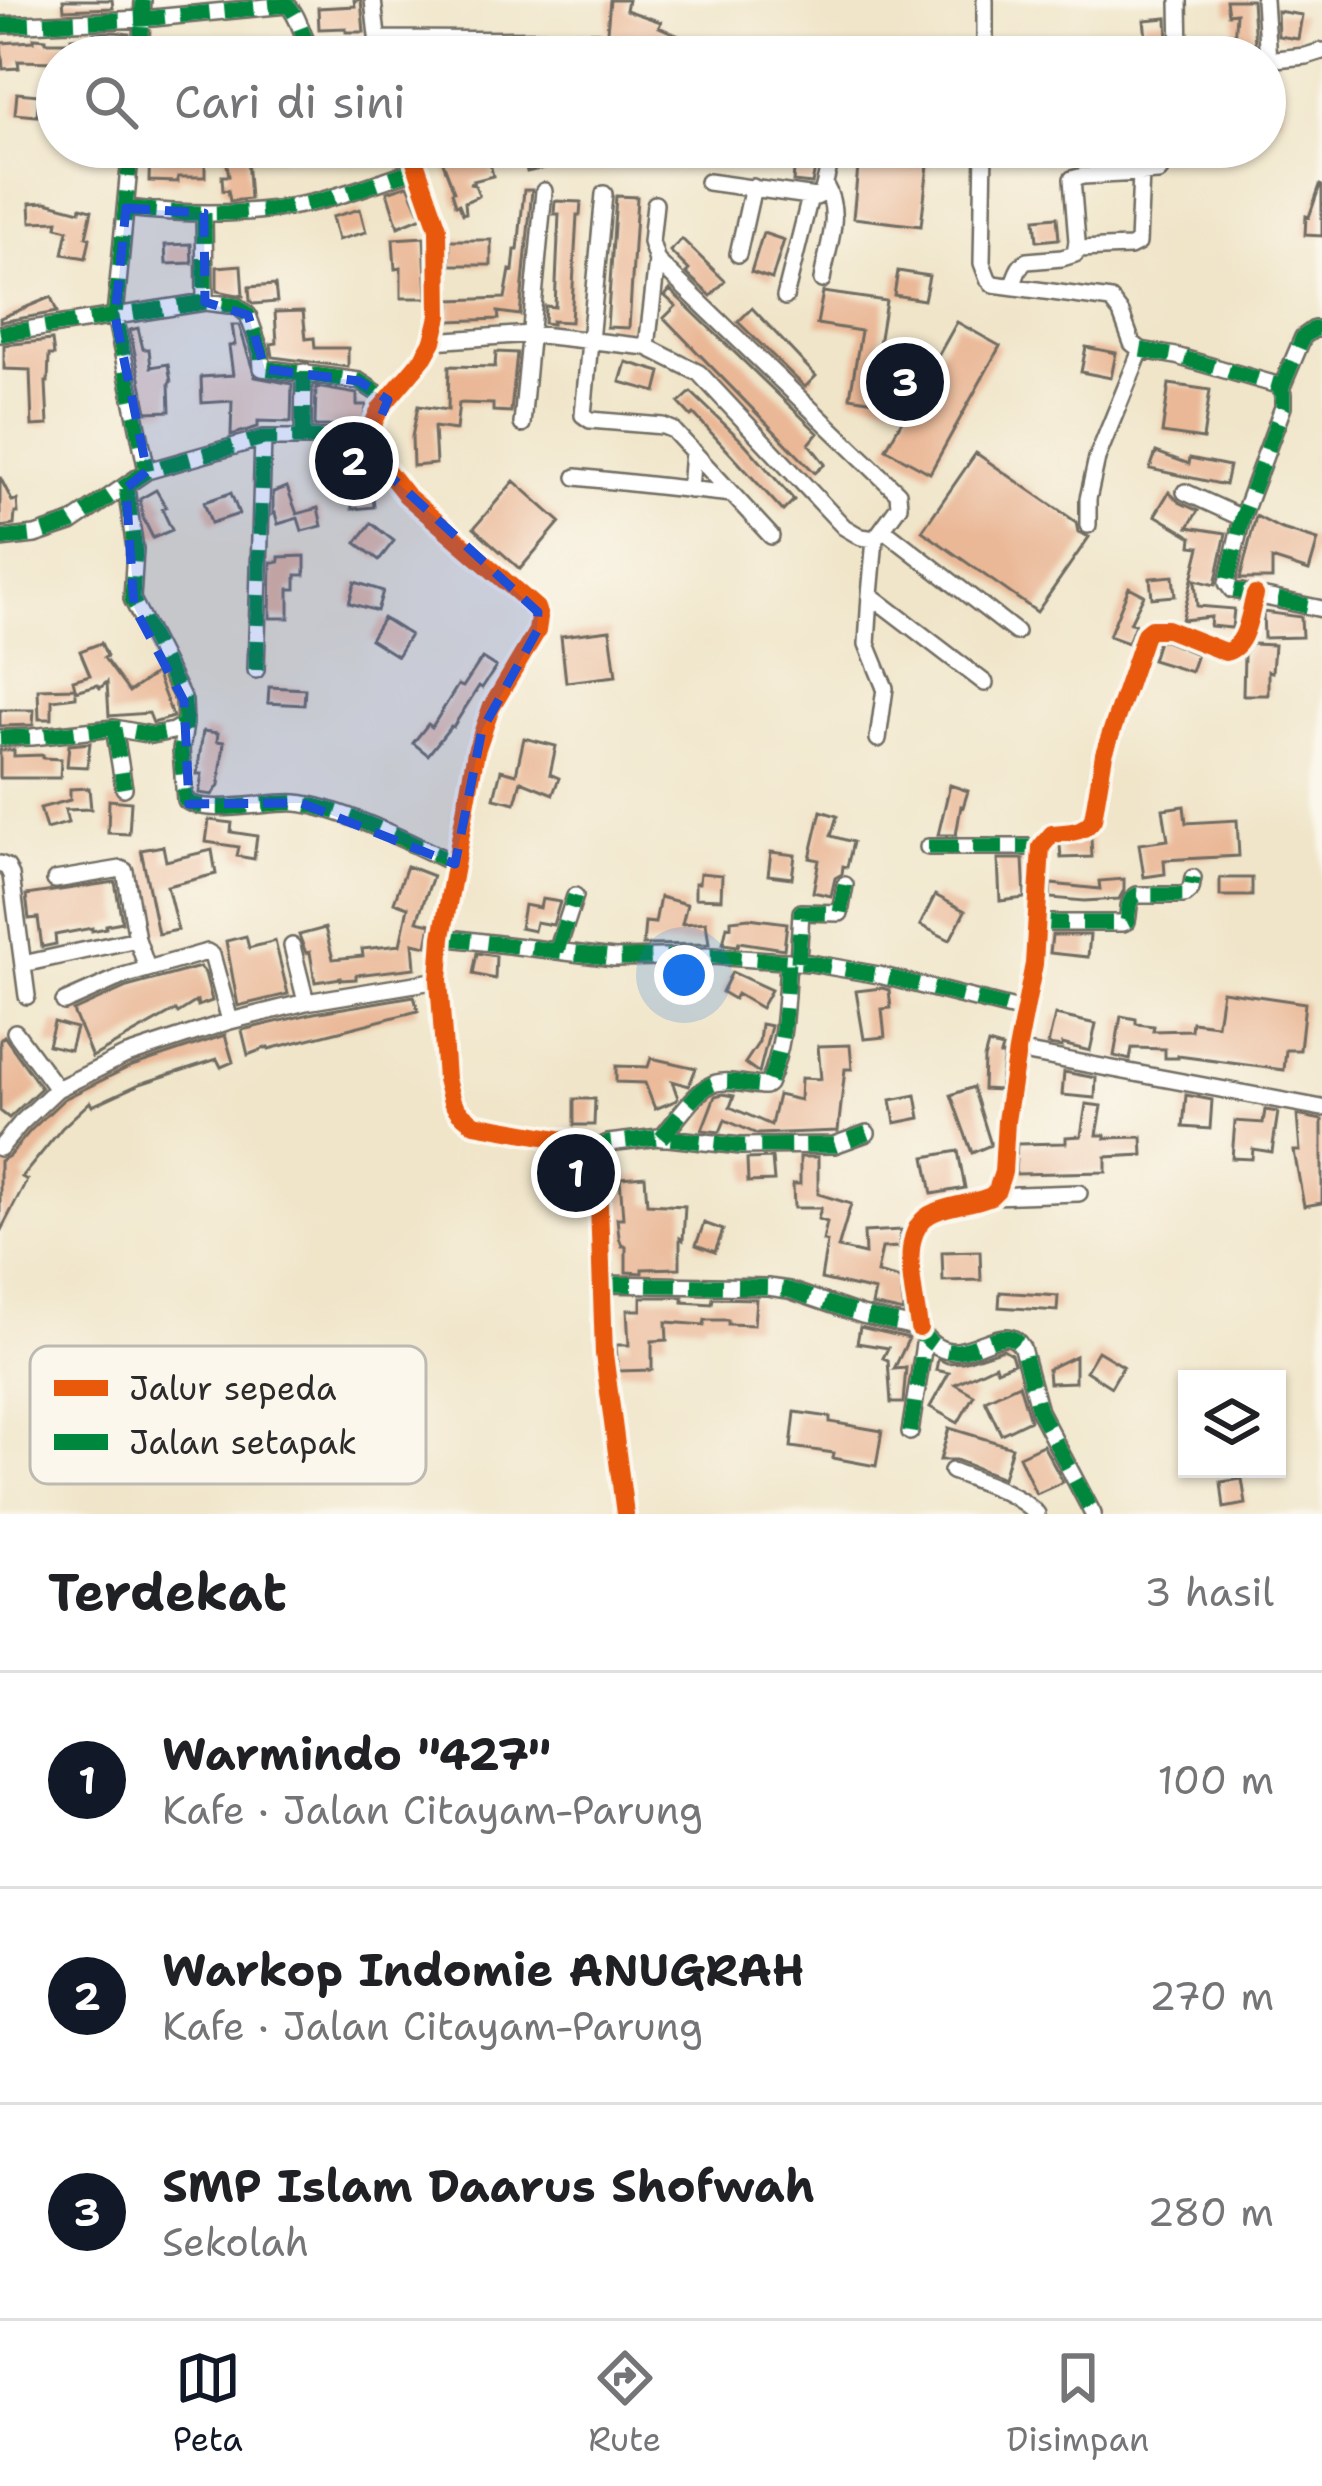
<!DOCTYPE html>
<html lang="id">
<head>
<meta charset="utf-8">
<style>
	:root { --surface:#fff; --page:#f2f2f2; --text:#202124; --muted:#757577; --line:#e0e0e0; --accent:#111827 }
	body { margin:0; font-family:"Shantell Sans",sans-serif; background:var(--page); color:var(--text) }
	.controls { position:absolute; right:36px; bottom:36px; display:grid; overflow:hidden; border-radius:0px; box-shadow:0 3px 9px #0004 }
	.controls button { width:108px; height:108px; display:grid; place-items:center; padding:0; border:0; border-bottom:3px solid var(--line); background:var(--surface); color:var(--text); font:60px sans-serif }
	.you { position:absolute; left:684px; top:975px; width:42px; height:42px; margin:-30px; border:9px solid #fff; border-radius:50%; background:#1a73e8; box-shadow:0 0 0 18px #1a73e833 }
	.badge { display:grid; place-items:center; width:78px; height:78px; border-radius:50%; background:var(--accent); color:#fff; font-size:39px; font-weight:700 }
	.pin { position:absolute; translate:-50% -50%; border:6px solid #fff; box-shadow:0 3px 12px #0006 }
	.list { margin:0; padding:0; list-style:none }
	h2 { display:flex; justify-content:space-between; align-items:center; height:156px; margin:0; padding:0 48px; font-size:51px }
	h2 small { font-size:39px; font-weight:400; color:var(--muted) }
	.list li { display:grid; grid-template-columns:78px 1fr auto; gap:36px; align-items:center; box-sizing:border-box; height:216px; padding:0 48px; border-top:3px solid var(--line) }
	.list b { display:block; font-size:45px; white-space:nowrap }
	.list p { margin:0; font-size:39px; white-space:nowrap; color:var(--muted) }
	.list em { font-size:39px; font-style:normal; color:var(--muted) }
	.icon { flex:none; width:66px; height:66px; fill:none; stroke:currentColor; stroke-width:2; stroke-linecap:round; stroke-linejoin:round }
	.map { position:relative; flex:none; width:1322px; height:1514px; overflow:hidden }
	.search { position:absolute; background:var(--surface); box-shadow:0 3px 9px #0004; left:36px; right:36px; top:36px; height:132px; display:flex; align-items:center; gap:30px; box-sizing:border-box; padding:0 42px; border-radius:66px; color:var(--muted); font-size:45px }
	.sheet { height:804px; background:var(--surface) }
	nav { display:flex; justify-content:space-around; align-items:center; box-sizing:border-box; height:168px; border-top:3px solid var(--line); background:var(--surface); font-size:33px; color:var(--muted) }
	nav a { display:grid; justify-items:center; gap:6px }
	nav .on { color:var(--accent) }
	.map>svg:first-child { display:block }
	.building { fill:#eab897 }
	.lines { fill:none; stroke-linecap:round; stroke-linejoin:round }
	.minor-casing { stroke:#706c62; stroke-width:20 }
	.minor { stroke:#fff; stroke-width:15 }
	.quiet { stroke:#00873e; stroke-width:15; stroke-dasharray:30 15; stroke-linecap:butt }
	.cycleway-casing { stroke:#fbf7ec; stroke-width:26 }
	.cycleway { stroke:#e8590c; stroke-width:18 }
	.marked { fill:#1d4ed8; fill-opacity:0.2; stroke:#1d4ed8; stroke-width:9; stroke-dasharray:24 15; stroke-linejoin:round }
	.key { fill:#fbf7ec; stroke:#bdbab2; stroke-width:3 }
	.key-label { font-size:33px; fill:#2b2b2b }
</style>
</head>
<body>
<div class="map">
<svg width="1322" height="1514" viewBox="0 0 1322 1514">
	<rect width="100%" height="100%" fill="#fbf7ec"/>
	<filter id="ink" filterUnits="userSpaceOnUse"><feTurbulence type="fractalNoise" baseFrequency=".00833" numOctaves="2"/><feDisplacementMap in="SourceGraphic" scale="24" xChannelSelector="R" yChannelSelector="G"/><feConvolveMatrix kernelMatrix="1 2 1 2 8 2 1 2 1" color-interpolation-filters="sRGB"/></filter>
	<filter id="wash" filterUnits="userSpaceOnUse"><feTurbulence type="fractalNoise" baseFrequency=".004" numOctaves="4" result="noise"/><feDisplacementMap in="SourceGraphic" scale="48" xChannelSelector="R" yChannelSelector="G"/><feGaussianBlur stdDeviation="2.7" result="paint"/><feColorMatrix in="noise" values="0 0 0 0 0 0 0 0 0 0 0 0 0 0 0 0 0 1.4 0 .05"/><feComposite in="paint" operator="in"/></filter>
	<g filter="url(#wash)">
		<rect width="100%" height="100%" fill="#f0e5c9"/>
		<g id="blocks">
			<path class="building" d="M63 0H112L113 8 64 10Z
				M354 0H361L364 32H346V28L319 29 318 8 355 6Z
				M610 0H628L626 10 661 22 659 27 679 36 670 54 652 46 649 52 607 31Z
				M1226 0H1252L1255 45 1234 44 1236 13 1228 14Z
				M1277 11 1302 15 1298 39 1278 36Z
				M1167 18 1168 44 1147 46 1144 20Z
				M115 32 129 34 128 57H57V62L18 61 19 68 3 69 1 43 34 41V38L46 39V42H71V38L94 37V33Z
				M1265 82 1284 83 1280 118 1265 116 1268 96H1265Z
				M17 93 39 95 37 116 15 114Z
				M150 147H205V177H178V182L149 181Z
				M224 147H282V158H247L250 199 230 201 228 190 223 191 222 176H229Z
				M437 147H456L462 161 488 155 493 176 473 181 474 183 469 184 475 185 479 196 465 202 466 213 463 214 459 204 456 205 452 192 454 191Z
				M541 147H549L553 166 527 172 523 151Z
				M796 147H819L812 184 793 182Z
				M860 147H930L921 226 853 218Z
				M408 185 422 217 398 227 387 192Z
				M1320 185 1322 186V236L1305 235 1306 216 1309 217Z
				M524 190H532L520 315 498 312 499 319 450 321 451 300 505 298 510 270 513 271 515 250H518Z
				M616 196 637 197 629 328 607 327Z
				M555 201 581 202 580 215H577L571 322 552 321V324L544 323 545 306 555 307 559 214H554Z
				M46 202 80 211 81 207 92 210 86 237 90 238 86 258 63 254 68 230 57 227 58 221 31 222 30 203Z
				M360 209 366 232 338 240 332 217Z
				M1057 217 1059 239 1037 241 1035 219Z
				M763 233 784 240 772 279 751 272Z
				M424 237 427 298H401V268L395 269 393 239Z
				M682 239 725 281 711 296 686 273 689 270 670 251Z
				M450 240H491V265H450Z
				M191 244 192 263 166 264 165 245Z
				M241 265 243 296 217 291V267Z
				M898 271 929 276 924 300 894 295Z
				M275 285 277 302 254 304 250 301 249 287Z
				M670 290 818 433 809 444 825 464 815 473 664 318 676 306 665 296Z
				M823 292 886 301 879 344 913 349 904 406 850 397 861 331 817 324Z
				M51 297 57 312 0 322V318Z
				M752 308 816 376 805 387 738 322Z
				M303 311 306 339 314 338 315 348H348V367L273 357 271 344 277 343 275 312Z
				M957 322 1000 346 930 473 886 449Z
				M232 325H239L255 377 292 384 291 422 258 421V427L231 435 232 401 202 403 201 377 233 375 229 346 235 345Z
				M138 328 143 349H149L151 367 168 364 171 382 169 383 170 411 147 412 130 330Z
				M52 340 54 355H49L48 382H46L48 425 32 426 30 370 4 369V345Z
				M1086 347 1116 353 1111 378 1081 372Z
				M496 352 517 353 511 412 493 411V404L459 403 456 430 434 427 436 464 413 466 412 437 418 406 448 410 449 366 495 367Z
				M626 362 661 372 656 392 620 382Z
				M1169 384 1210 390 1203 439 1162 433Z
				M316 387 357 394V405H367L361 426H315Z
				M691 392 745 444 794 500 783 511 694 414 691 416 679 403Z
				M352 450H362L363 485 372 484 374 507 352 509 350 486Z
				M1156 452 1189 464 1190 458 1229 466 1225 485 1150 469Z
				M976 453 1076 522 1078 532 1089 537 1037 612 922 531Z
				M0 477 12 501 17 500 18 513H15L14 525 0 527Z
				M514 481 560 522 520 569 474 528Z
				M287 487 297 514 318 508 322 526 302 531 298 518 278 524 275 513 273 514V492Z
				M156 490 166 507 162 509 172 530 153 538 143 518 140 499Z
				M1169 492 1179 502 1198 511 1188 527 1226 533 1215 585 1195 580 1197 606 1234 609 1232 628 1210 626 1211 617 1182 620 1200 547 1191 546 1192 537 1155 515Z
				M231 493 239 514 211 523 204 502Z
				M1256 516 1279 528 1318 540 1309 571 1272 559V579H1240Z
				M371 523 394 541 379 560 356 543Z
				M305 556V575H296V589H289V618H270L271 562H279V557Z
				M1173 576 1175 596 1152 598 1150 578Z
				M355 582 383 591 377 611 349 603Z
				M1129 587 1144 595 1130 623 1135 624 1128 643 1109 636Z
				M1263 612 1301 617 1302 637 1264 638Z
				M383 618 410 635 397 656 370 639Z
				M610 630 616 676 566 682 561 636Z
				M1158 641H1165L1197 654 1191 672 1152 660Z
				M101 643 107 656 104 658 129 692 156 673 173 717 153 723 149 713 109 716 107 682 100 688 97 685 76 691V688V697L52 700V719H39L38 689 75 688 73 680 90 675 80 651Z
				M1252 644 1274 645 1272 672 1268 671V695H1243L1244 655Z
				M482 658 496 667 482 688 479 686 453 727 451 726 428 755 413 743 428 724 432 727 458 685 463 687Z
				M269 687 305 689 304 705 268 703Z
				M0 710H34L33 725 0 726Z
				M203 731 218 733 217 741 224 742 219 785 212 795 199 793 202 774H197Z
				M524 738 556 746 550 774 559 778 553 794 521 781 515 803 494 798 501 770 516 774Z
				M90 743 87 767 67 766 69 745Z
				M0 750H14V756L43 755V758L61 759 60 778H0Z
				M950 785 968 791 963 807 961 806 956 835H938Z
				M89 788 91 809 65 810 68 823 46 829 40 808 70 800V789Z
				M109 800 131 802 129 834 108 833Z
				M1184 806 1186 823 1237 820 1239 856 1164 860 1165 874 1144 877 1139 844 1168 840 1163 809Z
				M821 811 837 816 831 836 853 842 847 867 843 866 842 874 835 878 831 896 813 892 819 860 810 858Z
				M209 820 232 823 231 832 257 836 254 859 237 856 239 847 206 842Z
				M1091 838 1092 857 1061 858 1060 845Z
				M163 846 166 861 212 850 216 874 167 886 178 930 158 934 141 850Z
				M771 852 795 855 792 878 768 875Z
				M998 859H1023L1025 898 1000 901Z
				M407 866 433 876 417 921 431 924 427 946 413 943 415 968 356 975V979L341 980V978L315 982 310 952 306 953 299 935 325 928 333 959 363 956 362 949 400 945 408 907 394 902Z
				M700 873 722 875 721 899 695 898V883H699Z
				M1220 878H1252V896H1220Z
				M1124 879V890L1119 899 1084 901 1050 898 1051 884 1100 889 1099 881Z
				M115 882 122 922 106 925V928L92 931V928L55 935 56 944 42 947 38 918 29 919 26 895Z
				M935 895 965 911 950 940 920 925Z
				M660 897 687 904 682 924 706 922 709 944 643 945 645 922 655 923Z
				M542 899 560 902 553 925 536 922 534 931 520 928 524 905 540 908Z
				M749 918 787 923 784 949 739 942 738 946 723 944 727 926 731 927V920Z
				M1052 935H1090L1088 957 1050 953Z
				M246 936 249 948 275 941 288 994 238 1006 226 941Z
				M477 953 496 956 495 979 473 974Z
				M200 967 205 973 212 1001 198 1006 197 1001 178 1013 176 1010 92 1057 73 1011 127 987Z
				M732 972 771 990 761 1008 737 994 734 999 722 992Z
				M882 988 889 990 891 1008 882 1009 885 1037 864 1039 856 991Z
				M1222 991 1305 1003 1300 1050H1286L1284 1070 1178 1056V1058H1165V1049L1132 1048 1130 1060 1114 1056 1121 1016 1136 1019V1024L1154 1026 1153 1031 1191 1030 1192 1022 1217 1025Z
				M414 996 418 1011 269 1049 268 1047 248 1055 242 1030 314 1013Z
				M1055 1015 1096 1024 1090 1051 1062 1044V1047L1048 1045Z
				M54 1022 76 1028 70 1050 48 1045Z
				M761 1024 771 1026 759 1073 745 1063 759 1042Z
				M225 1035 233 1062 221 1067 217 1059 140 1084 92 1106 90 1102 62 1128 22 1177 27 1180 0 1232V1161L9 1156 30 1131 64 1099 129 1067Z
				M4 1036 41 1088 9 1118 0 1111V1040Z
				M988 1044 1002 1048 1000 1055H1004L999 1090 983 1089 984 1059Z
				M850 1045 852 1069H845L838 1131 757 1134 725 1120 720 1132 702 1130 715 1096 723 1094 734 1096 730 1107 771 1125 778 1095 800 1100 801 1078 821 1079 818 1046Z
				M651 1058 696 1068 689 1086 672 1081 678 1098 675 1101 655 1109 645 1083 616 1082V1066L648 1067Z
				M1064 1072 1096 1078 1095 1098 1062 1095Z
				M973 1087 991 1145 972 1153 951 1095Z
				M916 1095 920 1118 895 1123 891 1100Z
				M1186 1095 1212 1100 1210 1129 1183 1127Z
				M574 1099H595L594 1125H574Z
				M1086 1104 1102 1106 1097 1135H1105V1138L1142 1137 1143 1155 1106 1157V1172L1015 1174 1017 1144 1066 1143V1137L1081 1136Z
				M1265 1110 1278 1112 1272 1152 1253 1149 1252 1159 1232 1158 1235 1121 1263 1123Z
				M1297 1115 1322 1120V1203L1304 1206 1294 1151H1300Z
				M958 1151 965 1188 932 1194 925 1157Z
				M800 1157H818V1194L851 1204 838 1248 865 1254 864 1232 901 1230 899 1247 882 1248 877 1273 900 1279 904 1312 872 1305 875 1291 821 1279 827 1242 823 1241 827 1222 818 1219 821 1208H794L793 1184H800Z
				M772 1158 774 1181 748 1182 747 1159Z
				M645 1176 647 1204 685 1206 683 1240 680 1238V1268L642 1269V1273L626 1272V1246H622L619 1237 617 1218H623L620 1178Z
				M704 1223 723 1230 715 1252 696 1245Z
				M980 1251 981 1280 943 1281 942 1252Z
				M1000 1292 1058 1296 1057 1311 999 1307Z
				M641 1297H683V1302L712 1304 713 1298 756 1299 754 1325 728 1324V1320H705L704 1325 666 1322 667 1340 652 1341V1370L618 1371 616 1345H629L627 1310H641Z
				M860 1327 909 1338 894 1369 906 1368 903 1403H891L888 1360 883 1358 888 1348 857 1343Z
				M1003 1349 1011 1354 1014 1363 997 1370 995 1365 955 1384 974 1395 958 1423 930 1407 949 1373 936 1370 938 1359 947 1363 963 1362Z
				M1098 1351 1123 1366 1111 1387 1086 1371Z
				M1075 1356V1382L1049 1383 1048 1369Z
				M1019 1384 1030 1420 1001 1434 985 1400Z
				M795 1412 830 1417V1422L882 1431 876 1466 833 1458 834 1453 791 1447Z
				M949 1428 1012 1447 1003 1478 956 1460H940Z
				M1043 1445 1063 1482 1036 1494 1019 1456Z
				M1242 1479 1246 1504 1224 1508 1221 1482Z"/>
		</g>
	</g>
	<g filter="url(#ink)">
		<use href="#blocks" fill-opacity="0" stroke="#706c62" stroke-width="3"/>
		<g class="lines">
			<defs>
				<path id="minor" d="M373 0 378 45
					M985 0V54
					M1179 0 1180 57
					M1264 0 1268 60
					M0 25 143 19 287 5C300 16 301 37 312 51L344 52 379 48
					M378 39 597 40 614 47 621 57
					M985 49 1093 57
					M872 56H985
					M140 57 143 0
					M1265 60 1306 56 1322 51
					M131 147 115 316 147 471
					M410 147 438 228 439 316 433 341 424 357 380 409 374 422 372 438 376 457 406 495 536 608 539 617 537 631 491 708 476 751 442 937 439 980 446 1079 452 1102 459 1112 474 1124 570 1141 583 1153 589 1165 599 1204 604 1354 625 1514
					M984 147 982 263 988 279 993 284 1111 300 1121 313 1132 343 1141 350 1176 356 1277 385 1283 394V407L1242 518 1227 583 1232 590 1322 609
					M1094 147 1098 176
					M708 182 816 197 822 194 834 147
					M604 194 583 415 590 420 663 426 673 430 771 536
					M126 208C187 215 251 216 311 203 347 195 383 180 418 169
					M204 213 205 302
					M1077 249 1130 247 1138 243 1141 173
					M738 254 753 187
					M657 261 898 493 899 506 875 539 870 595 867 644 885 688 878 739
					M822 280C827 247 843 216 825 185
					M1014 287C1014 278 1019 265 1027 261L1062 258 1075 254 1077 241 1072 179 1083 176 1158 172 1162 167 1161 147
					M785 297 810 197
					M0 334 205 302 237 306 248 315 261 352 262 368 359 381 388 400
					M433 341 531 334 647 347 699 373 844 527 861 537 875 539
					M647 347 657 261 651 242 655 204
					M1281 389 1303 337 1314 329H1322
					M522 424 544 191
					M303 438 304 372
					M576 477 732 494
					M126 488 135 549 132 599 184 701 185 724 181 750 185 800C205 816 268 801 296 803 338 806 416 845 455 864
					M690 490 693 451
					M1185 492 1242 518
					M1088 525V499L1097 458 1141 350
					M883 529 1016 632
					M0 539 35 535 71 523 147 471 263 438H372
					M870 595 985 683
					M256 670 263 438
					M114 728 124 788
					M0 738 32 737 114 728 152 735 173 731 185 724
					M928 847H1041
					M0 864 7 867 11 875 27 996
					M55 880 121 869 125 871 137 939 147 968
					M1037 923H1123L1127 921C1130 910 1126 901 1137 895H1184L1191 889 1193 878
					M442 937 614 958 713 956 810 963 879 975 1023 1011
					M292 946 306 1002
					M557 951 575 896
					M798 962 801 912 840 913 845 885
					M23 964 137 939
					M64 1002 123 976 207 952 212 955 230 1021
					M15 1032 57 1089
					M1017 1051 1322 1108
					M661 1138C675 1123 697 1087 716 1083 730 1079 750 1086 765 1086L768 1084C786 1043 785 1004 788 961
					M0 1148 21 1123 57 1089 124 1056 230 1021 306 1002 439 980
					M583 1153 608 1143 659 1137 741 1146 834 1145 867 1133
					M991 1196 1079 1193
					M602 1284 768 1287 789 1290 862 1315 919 1328C955 1387 1002 1310 1022 1348L1039 1411 1093 1514
					M919 1328C915 1293 895 1228 935 1212 953 1204 973 1204 991 1196L997 1190 1003 1172 1006 1121 1017 1051 1034 964 1041 847 1052 834C1067 832 1084 834 1093 819L1104 754 1145 634 1151 629H1167L1225 652C1247 647 1249 615 1255 595
					M910 1432 925 1338
					M952 1471C980 1482 1016 1492 1037 1514"/>
			</defs>
			<use href="#minor" class="minor-casing"/>
			<use href="#minor" class="minor"/>
			<path class="quiet" d="M0 25 143 19 287 5C300 16 301 37 312 51L344 52 379 48
				M140 57 143 0
				M131 147 115 316 147 471
				M126 208C187 215 251 216 311 203 347 195 383 180 418 169
				M204 213 205 302
				M0 334 205 302 237 306 248 315 261 352 262 368 359 381 388 400
				M1141 350 1176 356 1277 385 1283 394V407L1242 518 1227 583 1232 590 1322 609
				M1281 389 1303 337 1314 329H1322
				M303 438 304 372
				M126 488 135 549 132 599 184 701 185 724 181 750 185 800C205 816 268 801 296 803 338 806 416 845 455 864
				M0 539 35 535 71 523 147 471 263 438H372
				M256 670 263 438
				M114 728 124 788
				M0 738 32 737 114 728 152 735 173 731 185 724
				M928 847H1041
				M1037 923H1123L1127 921C1130 910 1126 901 1137 895H1184L1191 889 1193 878
				M442 937 614 958 713 956 810 963 879 975 1023 1011
				M557 951 575 896
				M798 962 801 912 840 913 845 885
				M661 1138C675 1123 697 1087 716 1083 730 1079 750 1086 765 1086L768 1084C786 1043 785 1004 788 961
				M583 1153 608 1143 659 1137 741 1146 834 1145 867 1133
				M602 1284 768 1287 789 1290 862 1315 919 1328C955 1387 1002 1310 1022 1348L1039 1411 1093 1514
				M910 1432 925 1338"/>
			<defs>
				<path id="cycleway" d="M410 147 438 228 439 316 433 341 424 357 380 409 374 422 372 438 376 457 406 495 536 608 539 617 537 631 491 708 476 751 442 937 439 980 446 1079 452 1102 459 1112 474 1124 570 1141 583 1153 589 1165 599 1204 604 1354 625 1514
					M919 1328C915 1293 895 1228 935 1212 953 1204 973 1204 991 1196L997 1190 1003 1172 1006 1121 1017 1051 1034 964 1041 847 1052 834C1067 832 1084 834 1093 819L1104 754 1145 634 1151 629H1167L1225 652C1247 647 1249 615 1255 595"/>
			</defs>
			<use href="#cycleway" class="cycleway-casing"/>
			<use href="#cycleway" class="cycleway"/>
		</g>
	</g>
	<path class="marked" d="M126 208 204 213 205 302 248 315 265 369 359 381 388 400 372 438 388 474 538 612 537 631 482 730 455 864 301 803 189 804 184 701 134 607 126 488 147 471 115 316Z"/>
	<rect x="30" y="1346" width="396" height="138" rx="18" class="key"/>
	<rect x="54" y="1380" width="54" height="16" fill="#e8590c"/>
	<rect x="54" y="1434" width="54" height="16" fill="#00873e"/>
	<g class="key-label">
		<text x="129" y="1400">Jalur sepeda</text>
		<text x="129" y="1454">Jalan setapak</text>
	</g>
</svg>
<div class="controls">
<button><svg class="icon" aria-label="layers" viewBox="0 0 24 24"><path d="M12 4l9 5-9 5-9-5zM3 14l9 5 9-5"/></svg></button>
</div>
<div class="you"></div>
<div class="pin badge" style="left:576px;top:1173px">1</div>
<div class="pin badge" style="left:354px;top:461px">2</div>
<div class="pin badge" style="left:905px;top:382px">3</div>
<div class="search"><svg class="icon" aria-label="search" viewBox="0 0 24 24"><circle cx="10" cy="10" r="6"/><path d="M15 15l6 6"/></svg>Cari di sini</div>
</div>
<section class="sheet">
<h2>Terdekat<small>3 hasil</small></h2>
<ul class="list">
<li><span class="badge">1</span><div><b>Warmindo &quot;427&quot;</b><p>Kafe · Jalan Citayam-Parung</p></div><em>100 m</em></li>
<li><span class="badge">2</span><div><b>Warkop Indomie ANUGRAH</b><p>Kafe · Jalan Citayam-Parung</p></div><em>270 m</em></li>
<li><span class="badge">3</span><div><b>SMP Islam Daarus Shofwah</b><p>Sekolah</p></div><em>280 m</em></li>
</ul>
</section>
<nav>
<a class="on"><svg class="icon" aria-label="map" viewBox="0 0 24 24"><path d="M3 6l6-2 6 2 6-2v14l-6 2-6-2-6 2zM9 4v14M15 6v14"/></svg>Peta</a>
<a><svg class="icon" aria-label="directions" viewBox="0 0 24 24"><path d="M12 3l9 9-9 9-9-9zM9 14v-3h6M13 9l2 2-2 2"/></svg>Rute</a>
<a><svg class="icon" aria-label="saved" viewBox="0 0 24 24"><path d="M7 4h10v16l-5-4-5 4z"/></svg>Disimpan</a>
</nav>
</body>
</html>
